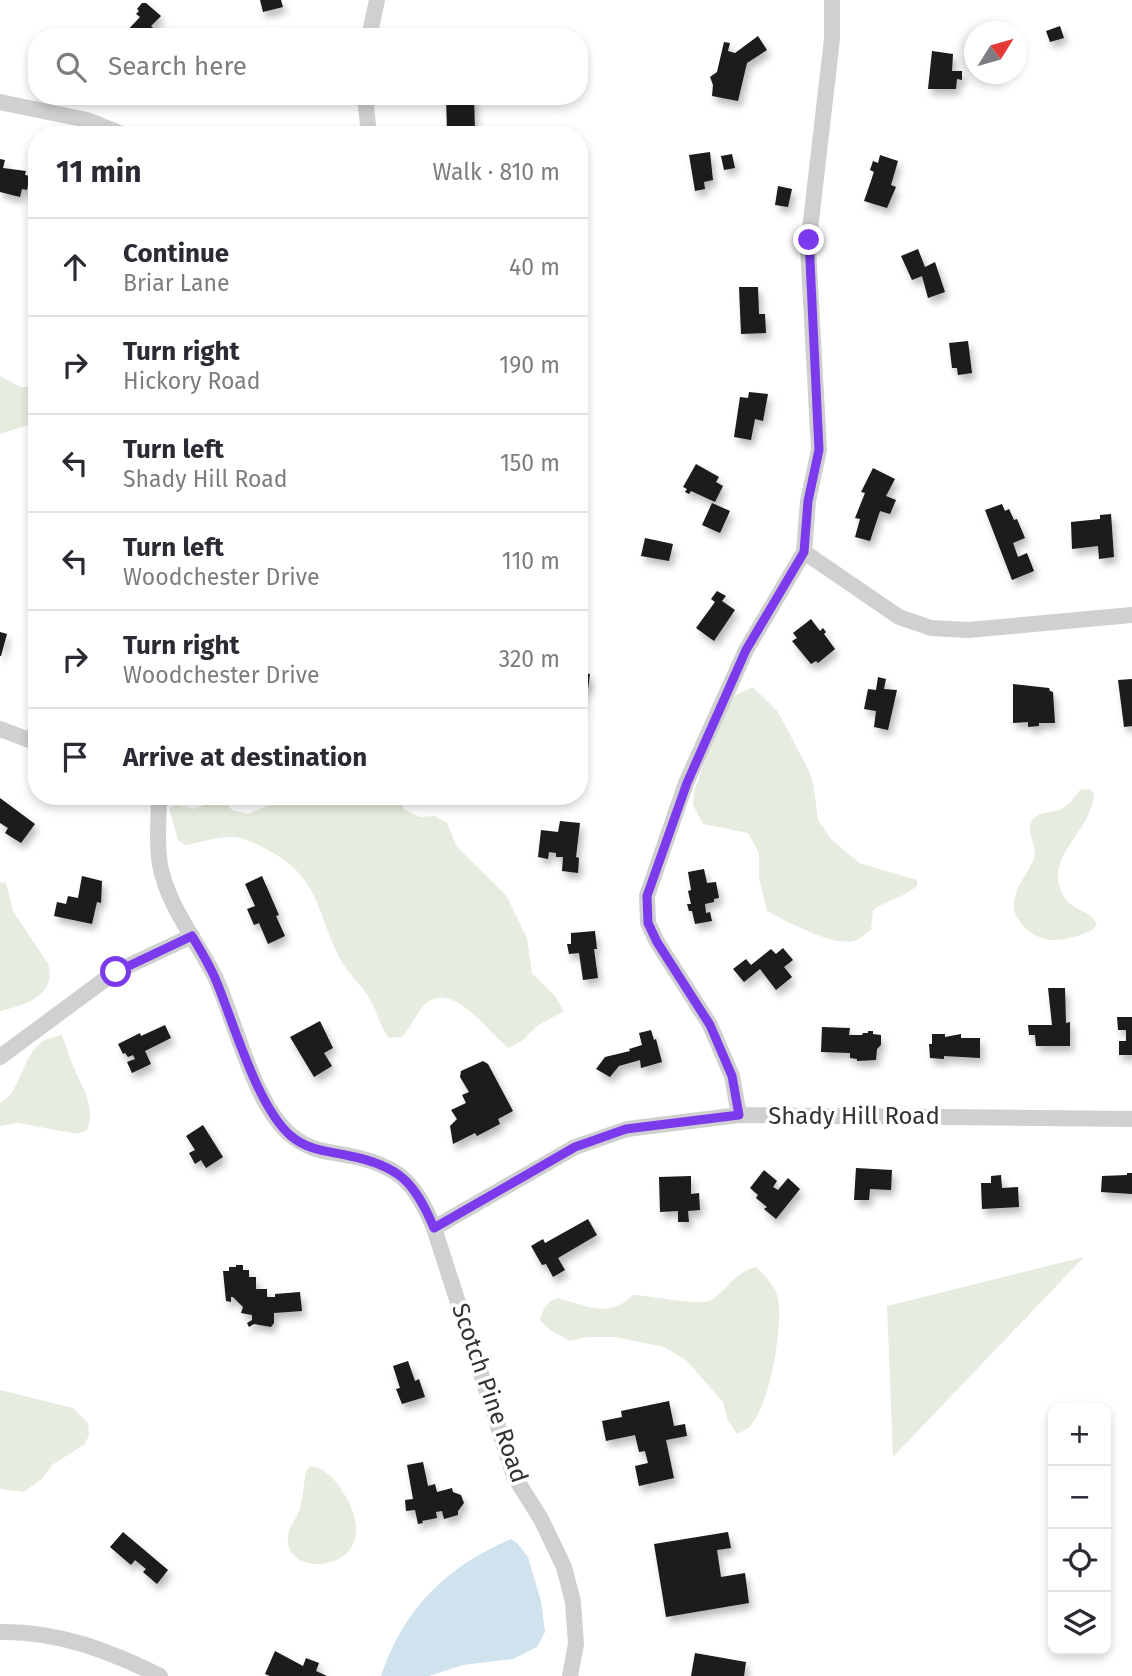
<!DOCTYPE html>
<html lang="en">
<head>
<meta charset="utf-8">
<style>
	:root { --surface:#fff; --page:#f2f2f3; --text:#2b2b33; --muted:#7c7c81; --line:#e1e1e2 }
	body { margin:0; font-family:"Fira Sans",sans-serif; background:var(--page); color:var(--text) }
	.controls { position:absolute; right:21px; bottom:21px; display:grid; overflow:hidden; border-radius:14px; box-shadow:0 4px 10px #0003 }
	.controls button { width:63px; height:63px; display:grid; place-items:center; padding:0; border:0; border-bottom:2px solid var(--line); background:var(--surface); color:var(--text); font:35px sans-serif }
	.compass { position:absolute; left:964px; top:21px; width:63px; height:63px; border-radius:50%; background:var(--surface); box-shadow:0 4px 10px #0003; rotate:53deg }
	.stop { position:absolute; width:21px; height:21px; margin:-16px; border:5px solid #7c3aed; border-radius:50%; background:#fff }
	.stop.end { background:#7c3aed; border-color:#fff; box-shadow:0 2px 7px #0008 }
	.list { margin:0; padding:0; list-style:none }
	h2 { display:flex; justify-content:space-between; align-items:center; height:91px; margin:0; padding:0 28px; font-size:30px }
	h2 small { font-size:23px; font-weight:400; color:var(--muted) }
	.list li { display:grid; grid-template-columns:46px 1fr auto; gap:21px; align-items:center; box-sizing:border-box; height:98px; padding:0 28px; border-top:2px solid var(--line) }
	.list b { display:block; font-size:26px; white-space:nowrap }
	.list p { margin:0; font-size:23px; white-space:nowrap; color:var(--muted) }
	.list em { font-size:23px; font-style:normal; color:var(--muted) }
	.icon { flex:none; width:38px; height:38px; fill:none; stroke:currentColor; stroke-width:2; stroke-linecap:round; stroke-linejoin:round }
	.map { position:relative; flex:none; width:1132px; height:1676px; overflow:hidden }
	.search { position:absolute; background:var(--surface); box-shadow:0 4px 10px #0003; left:28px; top:28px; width:560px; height:77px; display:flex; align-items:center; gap:18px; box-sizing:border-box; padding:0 24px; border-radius:28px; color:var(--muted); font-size:26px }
	.panel { position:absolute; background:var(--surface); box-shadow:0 4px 10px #0003; left:28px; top:126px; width:560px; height:679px; border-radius:28px }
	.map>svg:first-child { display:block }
	.green { fill:#e6ecdf }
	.water { fill:#cfe2ee }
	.building { fill:#1a1a1a; filter:url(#shadow) }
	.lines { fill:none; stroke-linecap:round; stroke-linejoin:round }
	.minor { stroke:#d0d0d0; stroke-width:16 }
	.route { stroke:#7c3aed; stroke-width:9 }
	.labels { text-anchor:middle; stroke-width:7; stroke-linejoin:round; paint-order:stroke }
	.street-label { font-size:24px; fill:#333; stroke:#fff }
</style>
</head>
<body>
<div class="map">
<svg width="1132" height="1676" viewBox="0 0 1132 1676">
	<defs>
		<filter id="shadow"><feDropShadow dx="3.5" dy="6" stdDeviation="3.5" flood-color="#0004"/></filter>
	</defs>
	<rect width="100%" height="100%" fill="#fff"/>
	<path class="green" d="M0 376 21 387H37V422L0 434Z
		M753 687 778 712 808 769 813 782 818 820 831 839 859 863 917 880V886C903 898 887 900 873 910L871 930C866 933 861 938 857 940 836 949 786 921 767 911L759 879V853L748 833 703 824 693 805 694 792 705 760 718 709 734 696Z
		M1089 789 1094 793C1094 830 1042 856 1063 895 1070 909 1088 910 1097 923L1094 929C1069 942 1039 947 1021 923 1016 917 1013 910 1014 903 1015 886 1029 873 1034 858 1038 846 1025 833 1032 821 1039 810 1051 814 1061 809 1069 805 1075 797 1080 790Z
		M311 796H397L404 810 420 817 435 816 447 823 457 847 506 895 527 938 532 973 555 996 564 1011 537 1026 522 1041 509 1048C489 1035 449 972 421 1009 414 1018 410 1028 402 1037L389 1038C379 1025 377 1010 368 996 361 984 349 975 342 962 317 917 321 877 268 850 257 844 245 838 233 837 218 836 200 843 185 845L178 840 169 808 176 805 195 809 219 798 223 799 232 810 248 814 267 806 293 803Z
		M0 882 6 883 13 911 48 964C58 996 23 1006 0 1011Z
		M61 1035C67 1044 67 1052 71 1061 80 1085 97 1104 87 1130L78 1134 18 1123 0 1126V1103C21 1094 22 1052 45 1040 49 1038 56 1037 61 1035Z
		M1084 1257 893 1457 887 1306Z
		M756 1267C765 1276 775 1286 778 1298 783 1327 770 1410 747 1429 746 1430 738 1433 737 1434L728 1421 723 1402 686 1360 664 1347 615 1337H587L570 1341 550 1330 540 1320C543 1309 547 1301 558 1298 587 1306 609 1319 633 1295 650 1295 702 1308 713 1299 730 1286 733 1274 756 1267Z
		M0 1390 73 1408 88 1423 89 1435 85 1444 52 1465 43 1478 24 1492 0 1489Z
		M310 1466C325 1468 335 1479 343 1492 391 1568 293 1582 288 1543 286 1529 296 1521 300 1508 303 1497 304 1483 306 1471Z"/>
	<path class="water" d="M511 1539 517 1543 528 1557 541 1601 545 1632 537 1647 513 1659 463 1665 429 1676H381C403 1609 447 1566 511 1539Z"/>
	<path class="building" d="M260 0H281L283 7 263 12Z
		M142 3H146L161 16 151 26 163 37H129L125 33 140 17 136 14 139 11 137 9Z
		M1060 26 1064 38 1050 42 1046 31Z
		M758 36 767 50 747 63 738 101 712 96 713 85 710 77 717 72 724 42 730 43 728 51 735 53Z
		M932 51 953 54 952 71H962V80L957 79 956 89H928Z
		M446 96H474L475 131 447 132Z
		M710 152 713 180 704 182 705 189 695 191 689 155Z
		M732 154 735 168 724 170 721 156Z
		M880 155 898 161 891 185 896 187 887 208 864 201 874 172 870 170 873 161 878 163Z
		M0 159 5 160 3 168 26 171 25 175 30 176 27 190 22 189 20 197 0 192Z
		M778 186 792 189 788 207 775 205Z
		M918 249 925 267 935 262 945 292 928 298 922 276 912 280 901 256Z
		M739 287H758L759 314H765L766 333 741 334Z
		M968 341 972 373 958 375 957 368H952L949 343Z
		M749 392 768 394 763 421 755 419 751 440 734 437 740 397 748 398Z
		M696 464 719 477 716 482 723 486 715 502 691 491 689 494 685 492 687 489 683 487Z
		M873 468 895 479 886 496 896 500 890 514 880 511 870 541 855 537 860 519 855 518 865 493 861 492Z
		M712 503 730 511 720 533 702 525Z
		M1002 504 1005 511 1009 509 1014 520 1017 519 1025 538 1013 543 1018 557 1027 553 1034 571 1012 580 985 510Z
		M1111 514 1114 557 1099 559 1098 546 1072 549 1071 522 1100 519V515Z
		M645 538 673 544 669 561 641 556Z
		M717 591 726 596 722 601 735 610 714 641 696 628 715 602 711 599Z
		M811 619 820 631 823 628 826 632 824 634 835 649 818 663 816 661 811 664 792 641 797 638 793 633Z
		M0 632 7 634 1 656H0Z
		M579 672 590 674 588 689H584L581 711Z
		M878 677 886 679 884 689 897 690 888 730 874 727 876 711 864 709 868 689 876 690Z
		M1132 679V726L1124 727 1118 680Z
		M1013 684 1049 688 1050 691 1053 692 1055 723H1039V726L1028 727V722L1013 723Z
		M0 798 35 824 21 843 5 833 8 828 0 823Z
		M560 821 580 823 576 857 579 858 578 873 562 871 563 857H556V853L549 852 548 859 538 857 541 830 558 832Z
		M704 869 707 883 716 882 719 898 714 899V902L705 904 706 913 710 912 712 921 695 924 692 911H689L687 904H691L688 891 691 890 688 872Z
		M82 876 102 881 101 903 97 902 92 924 54 916 57 902 66 904 68 896 78 898Z
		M262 876 279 915 276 916 285 936 268 944 259 923 254 925 247 909 255 906 245 884Z
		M595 931 597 949H594L598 978 583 980 579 953 569 954 567 944H571V933Z
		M783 948 793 960 784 967 792 977 776 990 760 969 744 982 733 969 746 959 751 965 771 949 776 954Z
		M1048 988H1065L1066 1023 1070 1022V1046H1036L1035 1035H1029L1028 1025H1052Z
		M1117 1017H1132V1055H1119V1041H1126V1030H1118Z
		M320 1021 333 1048 324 1053 332 1066 314 1077 290 1037Z
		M165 1025 171 1038 145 1051 151 1064 132 1073 127 1062 135 1059 133 1055 128 1057 125 1053 123 1054 118 1044 140 1033 141 1036Z
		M822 1027 850 1028 849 1035H862L863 1033H868V1031H873V1034L881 1035V1045L877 1049 876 1060 857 1061V1059L850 1058V1053L821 1052Z
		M651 1030 654 1040 656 1039 662 1062 641 1068 640 1060 619 1066 610 1077 596 1069 605 1057 630 1051 629 1049 642 1045 639 1033Z
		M932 1034H945V1037L961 1034V1038H980V1058L944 1056V1059L930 1058 929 1044H932Z
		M483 1061 488 1064 513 1111 498 1119 500 1124 477 1136 475 1133 453 1144 450 1126 457 1119 451 1110 466 1103 462 1095 469 1092 460 1077 461 1071Z
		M203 1125 223 1157 206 1168 201 1160 195 1164 189 1153 195 1150 186 1136Z
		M856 1168 892 1170 891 1190 870 1189 869 1200H854Z
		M764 1170 777 1181 773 1187 778 1190 788 1178 800 1189 776 1219 764 1209 767 1207 756 1198 758 1195 750 1188Z
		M1127 1173H1132V1194L1101 1192 1102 1176 1127 1175Z
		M1001 1175 1002 1188 1018 1187 1019 1207 982 1209 981 1183H991V1176Z
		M691 1176V1194L699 1193 700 1210 688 1211 689 1222H678V1211L660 1212 659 1177Z
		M588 1219 597 1235 558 1258 565 1270 553 1277 546 1264 542 1265 531 1246 543 1239 545 1243Z
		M236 1265H243V1270H249V1277H256V1289H267V1297H275V1294L300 1292 302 1311 274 1313V1323L271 1327 254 1324 249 1327 247 1323 252 1320V1315L241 1313 243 1307 233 1297H231V1302L226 1301 223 1271H229V1267H236Z
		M408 1361 415 1381 419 1379 425 1397 402 1404 396 1389 400 1388 393 1366Z
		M669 1401 674 1426 685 1424 687 1436 666 1440 674 1478 639 1486 635 1466 648 1463 645 1451 639 1452 635 1435 606 1441 602 1421 622 1417 621 1411Z
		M423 1462 428 1486 435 1484 437 1492 452 1488 453 1492 461 1495 464 1503 458 1511V1515L444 1519 442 1511 436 1512 437 1518 422 1521 423 1523 418 1524 415 1510 406 1511 405 1500 413 1499 407 1465Z
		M123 1532 168 1570 157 1584 143 1572 146 1569 135 1560 131 1565 110 1547Z
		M728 1532 731 1548 717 1550 721 1577 745 1573 749 1603 666 1617 654 1544Z
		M275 1651 303 1666 306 1658 319 1663 316 1671 327 1676H270L265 1674Z
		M695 1653 746 1662 744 1676H691Z"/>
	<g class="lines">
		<path class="minor" d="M369 37 377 0
			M365 96 369 135
			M0 102 87 120 124 135
			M804 552 899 617 931 628 968 630 1132 615
			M0 729 37 743
			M159 796C159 818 156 844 160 865 168 907 198 942 216 979 236 1023 254 1106 292 1136 312 1152 327 1151 351 1156 400 1166 415 1183 434 1228L514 1476 541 1519 564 1567 573 1602 576 1644 570 1676
			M0 1057 115 972 192 936
			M739 1115 732 1076 710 1025 657 942 648 923 647 896 686 783 746 650 804 552 808 501 819 450 808 247 832 39V0
			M434 1228 575 1147 627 1129 739 1115 1132 1119
			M0 1632C58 1631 110 1651 160 1676"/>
	</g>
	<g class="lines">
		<path class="route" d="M116 972 192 936C201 951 211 967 217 983 234 1024 258 1108 291 1136 309 1151 328 1151 350 1156 400 1166 415 1183 434 1228L575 1147 626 1129 739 1115 732 1076 710 1025 657 942 648 923 647 896 687 783 746 650 804 552 808 501 819 450 809 240"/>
	</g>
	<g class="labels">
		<g class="street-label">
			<text x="854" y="1124">Shady Hill Road</text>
			<text transform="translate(490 1393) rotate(71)" y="8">Scotch Pine Road</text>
		</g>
	</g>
</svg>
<div class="controls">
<button>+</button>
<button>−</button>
<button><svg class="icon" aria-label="locate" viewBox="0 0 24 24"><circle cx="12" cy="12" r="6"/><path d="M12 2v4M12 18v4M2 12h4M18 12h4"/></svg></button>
<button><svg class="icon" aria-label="layers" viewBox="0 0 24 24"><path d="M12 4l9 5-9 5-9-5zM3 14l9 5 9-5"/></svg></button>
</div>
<svg class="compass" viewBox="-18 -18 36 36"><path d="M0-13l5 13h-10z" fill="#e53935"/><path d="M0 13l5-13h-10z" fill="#7c7c81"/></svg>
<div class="stop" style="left:116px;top:972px"></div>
<div class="stop end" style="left:809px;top:240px"></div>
<div class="search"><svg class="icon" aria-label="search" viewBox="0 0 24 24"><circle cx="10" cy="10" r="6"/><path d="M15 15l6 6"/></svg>Search here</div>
<section class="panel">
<h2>11 min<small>Walk · 810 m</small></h2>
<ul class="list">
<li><svg class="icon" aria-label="ahead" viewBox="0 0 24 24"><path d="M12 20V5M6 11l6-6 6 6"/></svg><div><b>Continue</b><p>Briar Lane</p></div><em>40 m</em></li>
<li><svg class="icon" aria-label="right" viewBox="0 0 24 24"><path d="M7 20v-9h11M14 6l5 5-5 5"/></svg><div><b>Turn right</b><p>Hickory Road</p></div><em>190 m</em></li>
<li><svg class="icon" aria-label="left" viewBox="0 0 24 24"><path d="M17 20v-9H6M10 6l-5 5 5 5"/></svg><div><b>Turn left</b><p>Shady Hill Road</p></div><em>150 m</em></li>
<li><svg class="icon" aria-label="left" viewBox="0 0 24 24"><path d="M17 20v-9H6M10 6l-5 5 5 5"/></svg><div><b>Turn left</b><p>Woodchester Drive</p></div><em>110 m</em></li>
<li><svg class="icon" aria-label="right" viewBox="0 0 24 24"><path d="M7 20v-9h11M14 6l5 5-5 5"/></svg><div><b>Turn right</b><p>Woodchester Drive</p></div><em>320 m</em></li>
<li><svg class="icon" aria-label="arrive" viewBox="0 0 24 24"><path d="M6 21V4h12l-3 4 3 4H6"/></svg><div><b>Arrive at destination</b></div></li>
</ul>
</section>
</div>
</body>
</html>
